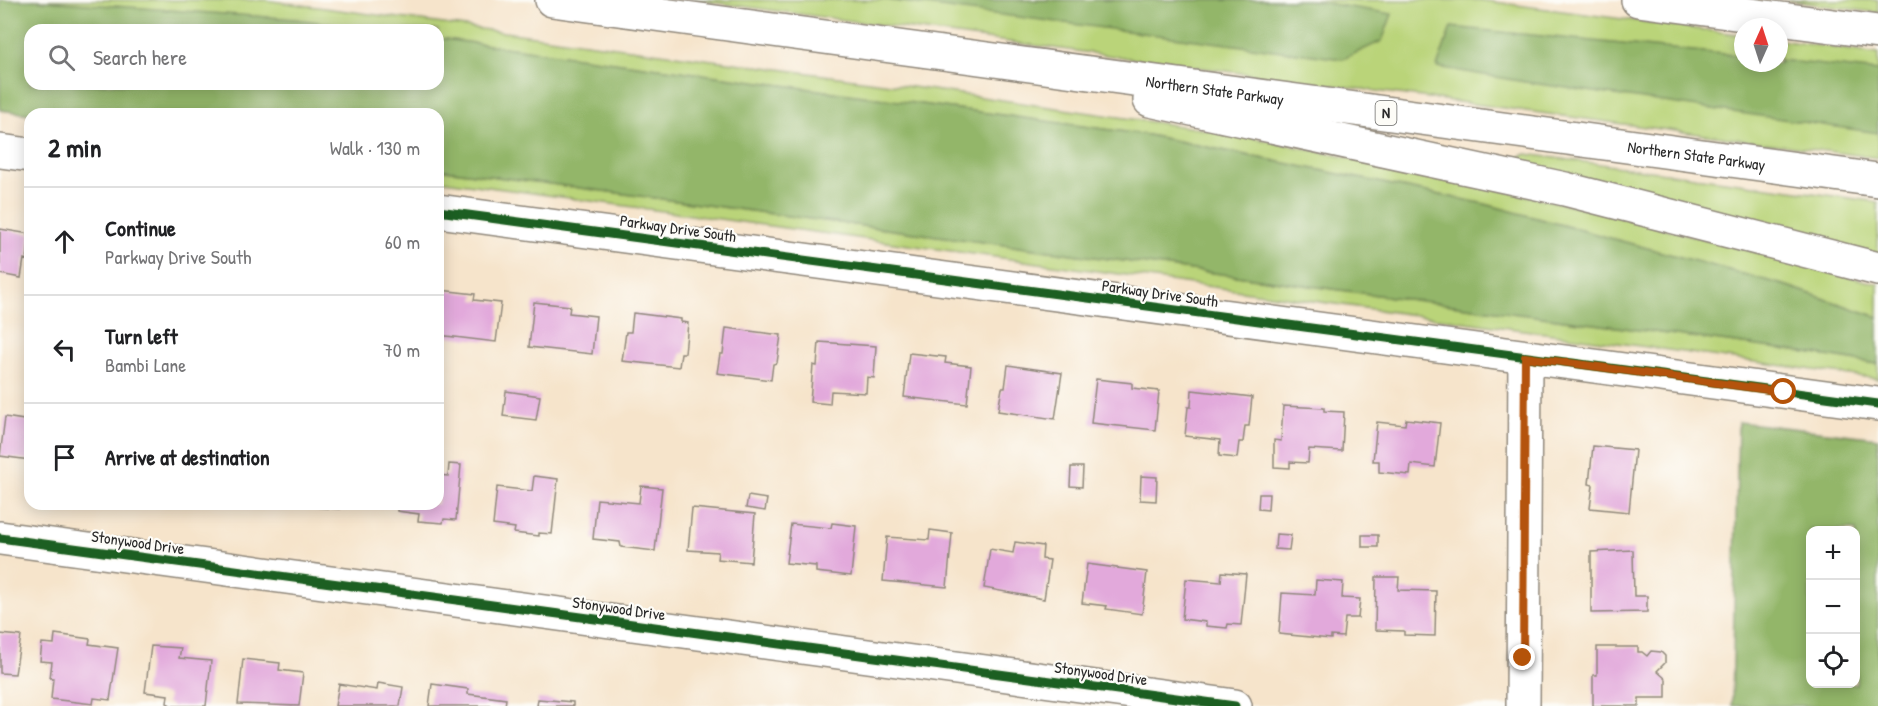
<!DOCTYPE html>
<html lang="en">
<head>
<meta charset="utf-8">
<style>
	:root { --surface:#fff; --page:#f6f6f6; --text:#202124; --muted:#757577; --line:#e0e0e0 }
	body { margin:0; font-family:"Patrick Hand",sans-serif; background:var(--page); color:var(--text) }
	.controls { position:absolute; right:18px; bottom:18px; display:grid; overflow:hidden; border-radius:12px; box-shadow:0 3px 15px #0003 }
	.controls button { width:54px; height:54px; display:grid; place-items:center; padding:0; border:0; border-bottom:2px solid var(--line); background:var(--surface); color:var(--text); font:30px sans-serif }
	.compass { position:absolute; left:1734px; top:18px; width:54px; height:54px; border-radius:50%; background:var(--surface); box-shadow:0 3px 15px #0003; rotate:3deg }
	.stop { position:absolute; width:18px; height:18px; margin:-14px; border:4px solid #b45309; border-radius:50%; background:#fff }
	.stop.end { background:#b45309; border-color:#fff; box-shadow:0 2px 6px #0008 }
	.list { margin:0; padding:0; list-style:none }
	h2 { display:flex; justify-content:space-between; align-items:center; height:78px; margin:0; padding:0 24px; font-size:26px }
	h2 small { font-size:20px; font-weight:400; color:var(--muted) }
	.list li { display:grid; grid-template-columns:39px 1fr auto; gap:18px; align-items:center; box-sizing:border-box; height:108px; padding:0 24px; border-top:2px solid var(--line) }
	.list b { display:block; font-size:22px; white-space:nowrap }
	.list p { margin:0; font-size:20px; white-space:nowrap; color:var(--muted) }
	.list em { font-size:20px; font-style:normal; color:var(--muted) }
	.icon { flex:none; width:33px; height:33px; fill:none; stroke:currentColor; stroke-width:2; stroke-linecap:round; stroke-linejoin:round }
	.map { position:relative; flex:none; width:1878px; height:706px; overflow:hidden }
	.search { position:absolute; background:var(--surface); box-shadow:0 3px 15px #0003; left:24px; top:24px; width:420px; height:66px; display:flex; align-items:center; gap:15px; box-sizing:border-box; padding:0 21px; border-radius:18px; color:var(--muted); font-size:22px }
	.panel { position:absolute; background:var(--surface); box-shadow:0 3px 15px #0003; left:24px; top:108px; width:420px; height:402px; border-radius:18px }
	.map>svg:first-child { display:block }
	.green { fill:#bad479; stroke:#728052; stroke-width:1.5 }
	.forest { fill:#93b669; stroke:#5f704a; stroke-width:1.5; fill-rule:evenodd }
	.building { fill:#e2a9db }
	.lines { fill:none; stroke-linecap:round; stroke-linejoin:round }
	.street-casing { stroke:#90887b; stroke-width:36 }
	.highway-casing { stroke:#90887b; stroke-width:36 }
	.street { stroke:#fff; stroke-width:33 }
	.highway { stroke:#fff; stroke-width:33 }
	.cycleway-casing { stroke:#fdfcf7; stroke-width:13 }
	.cycleway { stroke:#1b5e20; stroke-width:9 }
	.route { stroke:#b45309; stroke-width:8 }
	.labels { text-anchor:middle; stroke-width:4.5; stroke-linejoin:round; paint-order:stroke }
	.shield { fill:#fdfcf7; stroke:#6a6a68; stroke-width:1.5 }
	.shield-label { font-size:15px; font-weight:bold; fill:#2b2b2b }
	.street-label { font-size:16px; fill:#2b2b2b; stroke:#fdfcf7 }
</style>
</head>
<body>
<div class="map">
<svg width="1878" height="706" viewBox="0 0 1878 706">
	<rect width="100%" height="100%" fill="#fdfcf7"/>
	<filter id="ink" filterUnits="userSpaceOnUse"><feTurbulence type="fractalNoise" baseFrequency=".0167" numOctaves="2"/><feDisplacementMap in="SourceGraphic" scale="12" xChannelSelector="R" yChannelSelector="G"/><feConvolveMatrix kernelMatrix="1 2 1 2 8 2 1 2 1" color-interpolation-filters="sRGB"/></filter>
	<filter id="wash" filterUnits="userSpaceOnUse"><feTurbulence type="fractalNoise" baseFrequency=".008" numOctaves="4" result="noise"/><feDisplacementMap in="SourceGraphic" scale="24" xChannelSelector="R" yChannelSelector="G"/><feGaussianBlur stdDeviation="1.35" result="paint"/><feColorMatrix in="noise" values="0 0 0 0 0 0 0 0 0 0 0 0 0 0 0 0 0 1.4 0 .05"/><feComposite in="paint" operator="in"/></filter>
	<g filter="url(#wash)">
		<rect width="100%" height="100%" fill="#f6e4cb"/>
		<path class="green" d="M32 0H265L898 85 1236 134 1590 209 1878 284V317L1787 286 1485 204 1148 135 438 38V30H377Z
			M694 0H1479L1743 35V63H1779V40L1878 54V158Z
			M1785 0H1878V13Z
			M1526 154 1878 202V261L1510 161Z
			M438 169 1788 350 1878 364V379L438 180Z"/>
		<path class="forest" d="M0 0H32L295 19 377 30H30V84H438V38L1148 135 1485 204 1787 286 1878 317V364L1788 350 438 169V114H30L0 110Z
			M887 0H1308L1392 14 1382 41 1343 59Z
			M1451 27 1743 56V63H1779V60L1878 71V133L1525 82 1437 67Z
			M1738 422 1878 438V706H1732ZM1810 530H1856V684H1810Z"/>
		<g id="blocks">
			<path class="building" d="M0 229 30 234 27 260 24 259 21 278 0 274Z
				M440 290 475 294 474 300 501 303 496 342 438 335Z
				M534 302 570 306 569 313 596 316 592 354 529 347Z
				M633 313 681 319V322L688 323 685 353H681L679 367 622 361 626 332H631Z
				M726 328 781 335 777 363 773 364 771 380 717 373 720 354H723Z
				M819 342 876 346 874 378 867 377 866 393 831 391 830 404 810 402 813 365 817 366Z
				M909 353 946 357 945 363 971 366 967 404 904 397Z
				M1008 365 1062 373 1055 419 998 411 1002 388H1005Z
				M1096 379 1132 383V388L1159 391 1155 430 1091 423Z
				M1192 390 1252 397 1249 426H1245L1243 442H1239L1237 458 1219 456 1220 440 1185 436 1188 407H1191Z
				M506 391 540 396 536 420 503 416Z
				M1283 406 1324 408V411L1344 412 1342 451 1309 449 1308 463 1290 462V468L1274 467V440L1281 441Z
				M5 417 30 421V460L0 456Z
				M1406 419 1440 423 1435 467 1411 464 1410 475 1379 472V461H1373L1377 422 1405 425Z
				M1593 446 1635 450 1629 512 1590 508 1593 485 1589 484Z
				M449 464 461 465 456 520 444 519 443 523 418 521 419 514 397 511V504H438V475L448 476Z
				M1071 467H1083L1082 487 1070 486Z
				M534 476 558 479 552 534 539 533V536L514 533 515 528 493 525 497 487 532 491Z
				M1141 476 1157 477 1156 501 1140 500Z
				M641 486 662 488 655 551 621 547 620 542 593 539 597 499 639 503Z
				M1259 494H1269L1268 510 1258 509Z
				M748 496 767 499 765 511 746 508Z
				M314 504H355V508L340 507V509L314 507Z
				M692 508 755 514 751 562 717 559 718 552 688 550Z
				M832 523 856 526 851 576 816 572V566L786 563 791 524 831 528Z
				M930 530 952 533 947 587 883 581 887 537 929 540Z
				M1276 534 1291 535 1289 550 1275 549Z
				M1362 535H1378V547H1362Z
				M1015 542 1043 546 1042 559 1050 560 1044 599 984 588 990 549 1013 553Z
				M1633 550 1634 596H1647V612L1591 613V552Z
				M1087 564 1147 572 1142 614 1106 609 1107 606 1082 603Z
				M1222 572 1246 574 1241 625 1228 624 1227 628 1206 626V622L1182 619 1186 579 1221 582Z
				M1376 577H1399L1398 590 1436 591 1435 636 1404 635V631L1375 630Z
				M1316 580 1343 582 1342 598 1360 599 1358 618H1345L1343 637 1331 636V639L1279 634 1282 593 1315 595Z
				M0 634 21 636 15 674 0 673Z
				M55 634 90 639 89 644 118 648 110 700 94 698 93 704 51 699 53 678H50L52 662 40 661 42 643 54 644Z
				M151 646 181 648 179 658 211 661 206 706H172L167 703 168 695 145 692Z
				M1597 647H1638V652H1642L1647 656 1651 651 1661 652 1665 656V663L1657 671 1666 679V698H1639V706H1593V675H1597Z
				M243 659 280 663 279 670 303 673 299 706 238 704Z
				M378 683 403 687 400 706H335L339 684 377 690Z
				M432 684 468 689V694L506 699 505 706H429Z
				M538 699 573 702V706H537Z"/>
		</g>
	</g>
	<g filter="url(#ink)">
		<use href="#blocks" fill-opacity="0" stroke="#90887b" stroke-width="1.5"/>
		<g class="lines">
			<defs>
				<path id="street" d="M0 151 30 155
					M438 211 1878 404
					M0 538 1235 706
					M1523 706 1525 357"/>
				<g id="highway">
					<path id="s1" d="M552 0 1878 180"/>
					<path d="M1638 0 1878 32"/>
					<path d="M1150 100 1565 189 1878 269"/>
				</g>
			</defs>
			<use href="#street" class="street-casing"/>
			<use href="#highway" class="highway-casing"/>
			<use href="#street" class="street"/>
			<use href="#highway" class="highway"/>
			<defs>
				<path id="cycleway" d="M438 211 1878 404
					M0 538 1235 706"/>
			</defs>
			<use href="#cycleway" class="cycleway-casing"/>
			<use href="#cycleway" class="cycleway"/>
		</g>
	</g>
	<g class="lines" filter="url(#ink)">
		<path class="route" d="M1523 658 1525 357 1784 392"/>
	</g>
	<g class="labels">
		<rect class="shield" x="1375.5" y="101" width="21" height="24" rx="4.5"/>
		<g class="shield-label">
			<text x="1386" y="118">N</text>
		</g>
		<g class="street-label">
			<text dy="6" stroke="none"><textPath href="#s1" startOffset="669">Northern State Parkway</textPath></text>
			<text dy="6" stroke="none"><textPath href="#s1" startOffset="1155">Northern State Parkway</textPath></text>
			<text transform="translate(678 228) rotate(8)" y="6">Parkway Drive South</text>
			<text transform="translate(1160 293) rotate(8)" y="6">Parkway Drive South</text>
			<text transform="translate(138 542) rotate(8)" y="6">Stonywood Drive</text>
			<text transform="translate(619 608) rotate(8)" y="6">Stonywood Drive</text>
			<text transform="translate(1101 673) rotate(8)" y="6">Stonywood Drive</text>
		</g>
	</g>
</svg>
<div class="controls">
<button>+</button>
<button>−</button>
<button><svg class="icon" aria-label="locate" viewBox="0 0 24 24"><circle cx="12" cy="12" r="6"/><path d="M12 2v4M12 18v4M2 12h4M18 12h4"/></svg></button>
</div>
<svg class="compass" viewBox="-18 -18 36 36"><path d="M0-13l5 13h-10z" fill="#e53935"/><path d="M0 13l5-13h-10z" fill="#757577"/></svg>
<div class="stop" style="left:1784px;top:392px"></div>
<div class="stop end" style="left:1523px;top:658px"></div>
<div class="search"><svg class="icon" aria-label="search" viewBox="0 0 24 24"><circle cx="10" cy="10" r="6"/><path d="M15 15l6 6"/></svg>Search here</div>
<section class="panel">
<h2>2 min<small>Walk · 130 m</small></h2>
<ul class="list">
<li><svg class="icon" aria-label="ahead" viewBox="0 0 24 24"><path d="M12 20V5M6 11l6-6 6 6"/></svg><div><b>Continue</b><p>Parkway Drive South</p></div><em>60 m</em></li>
<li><svg class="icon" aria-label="left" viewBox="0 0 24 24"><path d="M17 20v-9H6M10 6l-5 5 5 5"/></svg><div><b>Turn left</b><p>Bambi Lane</p></div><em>70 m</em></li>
<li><svg class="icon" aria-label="arrive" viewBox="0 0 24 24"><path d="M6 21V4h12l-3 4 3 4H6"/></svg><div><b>Arrive at destination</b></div></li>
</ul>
</section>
</div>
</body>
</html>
